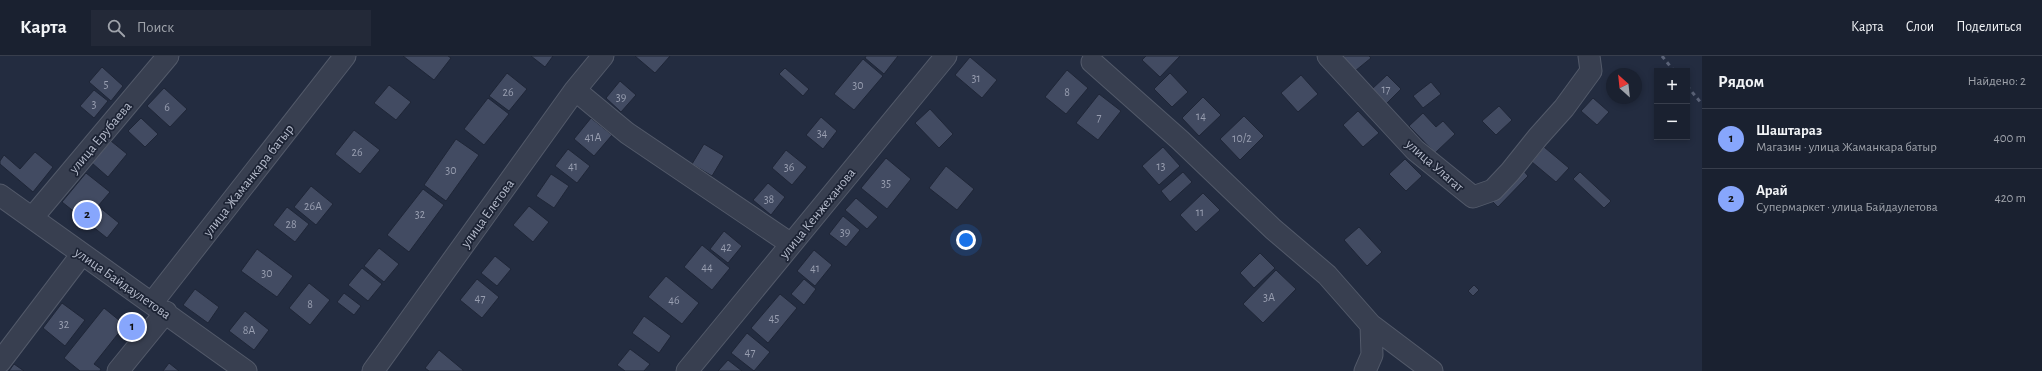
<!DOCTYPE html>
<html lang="ru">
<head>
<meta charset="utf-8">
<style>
	:root { --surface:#1a2130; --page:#232938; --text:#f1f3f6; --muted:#9fa3ab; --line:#383e4c; --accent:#87a6fc }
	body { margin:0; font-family:"Alegreya Sans",sans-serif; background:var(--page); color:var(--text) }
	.controls { position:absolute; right:12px; top:12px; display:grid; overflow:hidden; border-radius:0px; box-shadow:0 2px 6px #0003 }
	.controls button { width:36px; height:36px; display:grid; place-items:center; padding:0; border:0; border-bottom:1px solid var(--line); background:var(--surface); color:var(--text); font:20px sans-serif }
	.compass { position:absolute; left:1606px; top:12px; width:36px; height:36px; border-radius:50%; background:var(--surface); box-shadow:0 2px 6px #0003; rotate:333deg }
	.you { position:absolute; left:966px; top:184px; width:14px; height:14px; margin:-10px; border:3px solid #fff; border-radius:50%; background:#1a73e8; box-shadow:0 0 0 6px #1a73e833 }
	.badge { display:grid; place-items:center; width:26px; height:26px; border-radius:50%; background:var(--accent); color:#111; font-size:13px; font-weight:700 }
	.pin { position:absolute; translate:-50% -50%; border:2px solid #fff; box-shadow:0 1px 4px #0006 }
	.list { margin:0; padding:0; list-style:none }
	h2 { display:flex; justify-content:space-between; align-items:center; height:52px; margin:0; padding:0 16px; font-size:17px }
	h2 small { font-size:13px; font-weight:400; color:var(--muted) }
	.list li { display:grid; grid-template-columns:26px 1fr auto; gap:12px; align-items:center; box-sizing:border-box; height:60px; padding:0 16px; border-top:1px solid var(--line) }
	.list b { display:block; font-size:15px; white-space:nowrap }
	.list p { margin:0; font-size:13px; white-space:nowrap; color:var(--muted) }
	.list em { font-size:13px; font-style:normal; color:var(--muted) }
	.icon { flex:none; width:22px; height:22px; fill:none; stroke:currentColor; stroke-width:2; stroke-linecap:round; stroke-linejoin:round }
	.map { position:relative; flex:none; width:1702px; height:315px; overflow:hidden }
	header { display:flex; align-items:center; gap:24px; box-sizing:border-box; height:56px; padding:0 20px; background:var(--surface); border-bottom:1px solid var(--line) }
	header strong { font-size:19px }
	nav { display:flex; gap:22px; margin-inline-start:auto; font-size:14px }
	.search { width:280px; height:36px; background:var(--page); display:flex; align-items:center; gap:10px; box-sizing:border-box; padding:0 14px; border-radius:0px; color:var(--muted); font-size:15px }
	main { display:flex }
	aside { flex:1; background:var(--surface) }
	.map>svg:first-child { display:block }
	.building { fill:#424b62; stroke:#1f2637 }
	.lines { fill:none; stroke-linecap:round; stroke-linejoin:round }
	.minor-casing { stroke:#535a6a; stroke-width:23 }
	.minor { stroke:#383f50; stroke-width:21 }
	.rail { stroke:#5a6277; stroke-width:3; stroke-dasharray:4 4; stroke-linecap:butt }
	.labels { text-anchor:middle; stroke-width:3.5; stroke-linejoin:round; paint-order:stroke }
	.number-label { font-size:12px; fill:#989eb0 }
	.street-label { font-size:14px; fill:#b4baca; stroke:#1d2435 }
</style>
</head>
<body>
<header>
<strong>Карта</strong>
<div class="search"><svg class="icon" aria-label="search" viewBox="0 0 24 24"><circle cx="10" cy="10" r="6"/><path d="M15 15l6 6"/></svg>Поиск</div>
<nav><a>Карта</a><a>Слои</a><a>Поделиться</a></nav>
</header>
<main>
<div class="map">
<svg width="1702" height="315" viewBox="0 0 1702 315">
	<rect width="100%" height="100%" fill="#232c40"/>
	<path class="building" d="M403 0H448L451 2 434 24Z
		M531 0H553L545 11Z
		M635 0H670L655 17Z
		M866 0H898L884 18 865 2Z
		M1146 0H1180L1160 21 1142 4Z
		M1342 0H1369L1371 2 1355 15Z
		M970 1 997 24 982 42 955 19Z
		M863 3 883 20 854 54 834 38Z
		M102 11 123 30 111 45 89 26Z
		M785 12 809 33 803 40 779 18Z
		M1067 14 1088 32 1066 58 1045 41Z
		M507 17 527 33 509 55 489 40Z
		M1170 17 1188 36 1172 51 1154 33Z
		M1301 19 1318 38 1298 56 1281 37Z
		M1387 19 1401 33 1386 48 1372 33Z
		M620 25 636 39 621 56 606 42Z
		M1431 26 1441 38 1423 52 1413 40Z
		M389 29 411 46 396 64 374 47Z
		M164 32 187 53 170 71 147 50Z
		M94 34 108 45 94 62 80 50Z
		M1099 38 1121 55 1098 84 1076 67Z
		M1203 41 1221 59 1199 80 1182 62Z
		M488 42 509 58 484 89 464 73Z
		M1593 42 1609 56 1597 69 1581 55Z
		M1499 50 1512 64 1496 79 1482 65Z
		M930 53 953 78 939 92 915 67Z
		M1358 55 1379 77 1363 91 1343 69Z
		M1423 57 1436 71 1443 65 1455 78 1435 97 1409 70Z
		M1244 60 1264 80 1240 104 1220 83Z
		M821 61 837 75 823 93 806 79Z
		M141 62 158 78 145 91 128 75Z
		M591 62 612 79 594 100 574 83Z
		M354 74 380 94 360 118 335 98Z
		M456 83 479 99 446 145 424 129Z
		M111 85 127 98 108 121 92 107Z
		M704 88 724 100 712 120 692 108Z
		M1163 91 1180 110 1159 129 1142 110Z
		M1544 91 1569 112 1556 126 1532 106Z
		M568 93 590 110 577 127 555 110Z
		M786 94 807 111 792 129 772 112Z
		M35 96 53 111 33 136 0 108V105L4 99 20 113Z
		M886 102 911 123 887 153 861 132Z
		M1405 103 1422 120 1406 135 1389 118Z
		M946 110 974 133 957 154 929 132Z
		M1522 113 1528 120 1498 151 1491 144Z
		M1183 116 1192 126 1170 146 1161 135Z
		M1580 116 1611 145 1604 152 1573 123Z
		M86 117 110 136 98 150 119 167 107 182 62 146Z
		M551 118 569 130 554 152 536 140Z
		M768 127 785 141 771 159 753 144Z
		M311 130 333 148 316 169 294 151Z
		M423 133 444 149 409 196 387 179Z
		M1203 137 1220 154 1196 176 1180 159Z
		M856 142 878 161 867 173 845 154Z
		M529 150 549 166 533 186 513 169Z
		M287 151 309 168 295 186 273 169Z
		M843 160 860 174 846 191 829 178Z
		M1359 171 1382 196 1367 210 1344 184Z
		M724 175 742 190 728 207 710 193Z
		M702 189 730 212 712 234 684 211Z
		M379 192 399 208 384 226 364 210Z
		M257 193 293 220 277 241 241 215Z
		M814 194 832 209 815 230 797 215Z
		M1260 197 1275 212 1254 232 1240 217Z
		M495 200 511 213 497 230 481 217Z
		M362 212 382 228 368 245 348 229Z
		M1276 214 1296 233 1263 267 1243 248Z
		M666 220 699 247 682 268 648 241Z
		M477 223 499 241 482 262 460 244Z
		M804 223 816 233 804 249 791 238Z
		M309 227 330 244 310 269 289 252Z
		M1474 229 1479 234 1473 240 1468 235Z
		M195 233 219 251 208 267 183 249Z
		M344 237 361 250 354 259 337 246Z
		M780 238 797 252 768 287 751 272Z
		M62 247 85 264 65 290 43 272Z
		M104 252 125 269 94 308 101 313 100 315H80L64 302Z
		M245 255 269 274 254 294 229 275Z
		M644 260 671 280 659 297 632 277Z
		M130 265 136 269 132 275 126 272Z
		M747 277 770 296 754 315 731 297Z
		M630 293 650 308 644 315H625L617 309Z
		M439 294 463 314V315H429L425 312Z
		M728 304 742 315H718Z
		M169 307 179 315H163Z
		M14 308 24 315H9Z"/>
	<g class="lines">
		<defs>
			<path id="minor" d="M1328 0 1415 94 1473 141 1493 134 1510 116 1538 81 1564 52 1591 15 1589 0
				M1092 6 1180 84 1273 173 1327 219 1371 269 1432 315
				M575 34 627 77 791 188
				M0 139 246 315
				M32 162 168 0
				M152 247 345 0
				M0 306 82 198
				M118 315 166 256
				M373 315 575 34 603 0
				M687 315 946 0
				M1365 315 1372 299 1371 269"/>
		</defs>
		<use href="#minor" class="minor-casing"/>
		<use href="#minor" class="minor"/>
		<path class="rail" d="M1662 0 1674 15
			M1687 30 1702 48"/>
	</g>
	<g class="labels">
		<g class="number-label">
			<text x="976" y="26">31</text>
			<text x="106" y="32">5</text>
			<text x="858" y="33">30</text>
			<text x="1386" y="37">17</text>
			<text x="508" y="40">26</text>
			<text x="1067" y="40">8</text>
			<text x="621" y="45">39</text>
			<text x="94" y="52">3</text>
			<text x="167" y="55">6</text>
			<text x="1201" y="64">14</text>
			<text x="1099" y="65">7</text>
			<text x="822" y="81">34</text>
			<text x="593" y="85">41А</text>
			<text x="1242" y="86">10/2</text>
			<text x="357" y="100">26</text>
			<text x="573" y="114">41</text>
			<text x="1161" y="114">13</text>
			<text x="789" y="115">36</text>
			<text x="451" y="118">30</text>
			<text x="886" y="131">35</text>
			<text x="769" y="147">38</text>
			<text x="313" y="154">26А</text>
			<text x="1200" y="160">11</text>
			<text x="420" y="162">32</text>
			<text x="291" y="172">28</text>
			<text x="845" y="180">39</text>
			<text x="726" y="195">42</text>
			<text x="707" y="215">44</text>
			<text x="815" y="216">41</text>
			<text x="267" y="221">30</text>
			<text x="1269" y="245">3А</text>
			<text x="480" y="246">47</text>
			<text x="674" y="248">46</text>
			<text x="310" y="252">8</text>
			<text x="774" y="266">45</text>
			<text x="64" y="272">32</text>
			<text x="249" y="278">8А</text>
			<text x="750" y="300">47</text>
		</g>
		<g class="street-label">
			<text transform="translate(100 81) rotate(-50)" y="5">улица Ерубаева</text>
			<text transform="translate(1435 109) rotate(41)" y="5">улица Улагат</text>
			<text transform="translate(248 124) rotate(-52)" y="5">улица Жаманкара батыр</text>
			<text transform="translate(487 157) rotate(-54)" y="5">улица Елетова</text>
			<text transform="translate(817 157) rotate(-51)" y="5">улица Кенжеханова</text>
			<text transform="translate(123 227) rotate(35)" y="5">улица Байдаулетова</text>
		</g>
	</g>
</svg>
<div class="controls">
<button>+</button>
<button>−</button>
</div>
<svg class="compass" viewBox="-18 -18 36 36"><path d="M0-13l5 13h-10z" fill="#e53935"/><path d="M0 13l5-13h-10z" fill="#9fa3ab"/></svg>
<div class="you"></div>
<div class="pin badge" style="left:132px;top:271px">1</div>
<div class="pin badge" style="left:87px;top:159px">2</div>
</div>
<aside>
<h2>Рядом<small>Найдено: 2</small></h2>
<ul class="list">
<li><span class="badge">1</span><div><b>Шаштараз</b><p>Магазин · улица Жаманкара батыр</p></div><em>400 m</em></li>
<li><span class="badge">2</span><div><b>Арай</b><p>Супермаркет · улица Байдаулетова</p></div><em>420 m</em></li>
</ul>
</aside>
</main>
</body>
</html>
